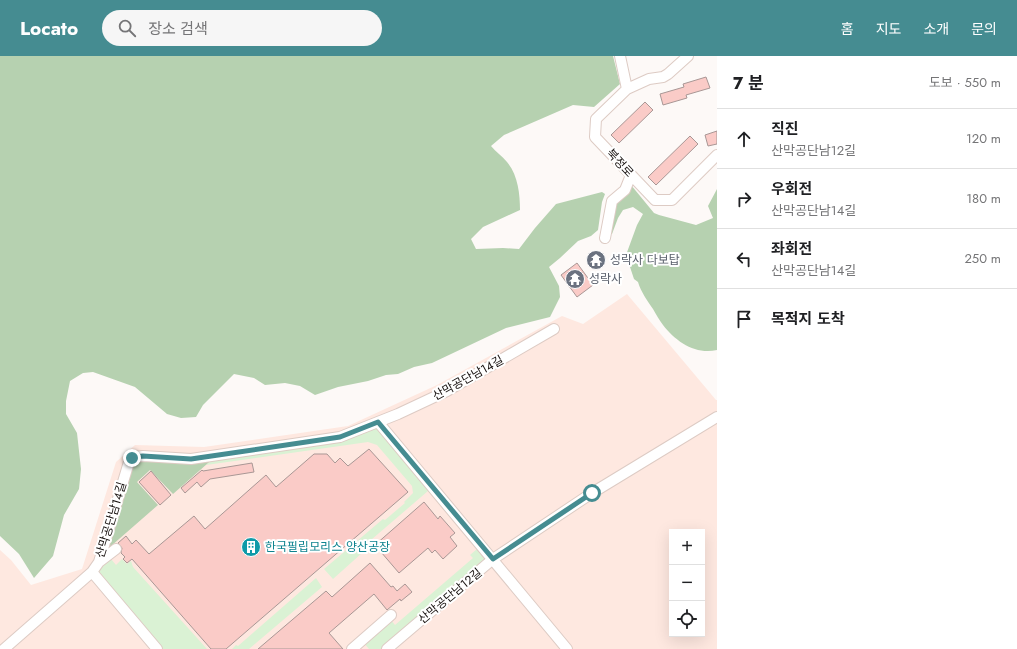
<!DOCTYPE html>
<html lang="ko">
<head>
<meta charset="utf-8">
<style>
	:root { --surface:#fff; --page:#f6f6f6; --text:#202124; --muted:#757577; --line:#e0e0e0; --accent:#458c91 }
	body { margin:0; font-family:Jost,"Noto Sans KR",sans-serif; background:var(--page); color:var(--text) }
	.controls { position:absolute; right:12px; bottom:12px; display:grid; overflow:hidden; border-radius:0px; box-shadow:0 4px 16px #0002 }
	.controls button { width:36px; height:36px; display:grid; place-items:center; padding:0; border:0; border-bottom:1px solid var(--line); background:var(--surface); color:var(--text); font:20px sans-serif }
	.stop { position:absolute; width:12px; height:12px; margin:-9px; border:3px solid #458c91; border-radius:50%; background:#fff }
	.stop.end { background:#458c91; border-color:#fff; box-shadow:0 1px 4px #0008 }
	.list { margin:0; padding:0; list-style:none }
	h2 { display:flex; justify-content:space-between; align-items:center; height:52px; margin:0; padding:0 16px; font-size:17px }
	h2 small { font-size:13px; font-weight:400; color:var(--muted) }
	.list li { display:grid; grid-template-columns:26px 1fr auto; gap:12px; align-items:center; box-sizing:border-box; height:60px; padding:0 16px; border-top:1px solid var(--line) }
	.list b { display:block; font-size:15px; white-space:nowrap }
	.list p { margin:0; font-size:13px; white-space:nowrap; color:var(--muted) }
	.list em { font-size:13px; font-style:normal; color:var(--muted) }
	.icon { flex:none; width:22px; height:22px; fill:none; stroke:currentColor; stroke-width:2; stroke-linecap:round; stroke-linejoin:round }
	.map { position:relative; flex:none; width:717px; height:593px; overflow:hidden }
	header { display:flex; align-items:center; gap:24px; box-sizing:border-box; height:56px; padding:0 20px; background:var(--accent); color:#fff }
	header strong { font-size:19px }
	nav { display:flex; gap:22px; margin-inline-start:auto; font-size:14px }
	.search { width:280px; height:36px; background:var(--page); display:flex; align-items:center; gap:10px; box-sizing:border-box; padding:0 14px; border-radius:22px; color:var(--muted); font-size:15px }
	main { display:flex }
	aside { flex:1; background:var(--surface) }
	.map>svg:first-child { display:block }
	.built { fill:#fee8e0; fill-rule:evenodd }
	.green { fill:#daf2d4 }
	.forest { fill:#b6d1b0 }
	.building { fill:#facbc7; stroke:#a99795 }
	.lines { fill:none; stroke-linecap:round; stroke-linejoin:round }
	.minor-casing { stroke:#ddcbc4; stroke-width:12 }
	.minor { stroke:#fff; stroke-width:10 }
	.route { stroke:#458c91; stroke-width:5 }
	.labels { text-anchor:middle; stroke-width:4; stroke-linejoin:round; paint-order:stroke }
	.street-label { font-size:12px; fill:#17110f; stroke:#fff }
	.worship-label { font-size:12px; fill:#5b616d; stroke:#fff; text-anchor:start }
	.culture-label { font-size:12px; fill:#0d838f; stroke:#fff; text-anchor:start }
</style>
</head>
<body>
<header>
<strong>Locato</strong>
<div class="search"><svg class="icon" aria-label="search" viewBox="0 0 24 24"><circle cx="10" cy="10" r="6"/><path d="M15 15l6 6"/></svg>장소 검색</div>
<nav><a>홈</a><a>지도</a><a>소개</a><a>문의</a></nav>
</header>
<main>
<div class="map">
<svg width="717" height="593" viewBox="0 0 717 593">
	<rect width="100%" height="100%" fill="#fdf9f7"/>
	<path class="built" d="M627 238 716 344H717V593H0V494L11 504 31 529 82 513 116 406 135 389 204 391 348 370 437 329 562 260 583 268ZM672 476H702V578H672Z"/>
	<path class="green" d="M378 366 493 503 387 593H369L363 586 390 563 395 569 473 502 470 499 477 493 428 435 364 490 362 497 333 523 324 513 383 463 385 464 405 447 404 446 413 437 412 430 377 389 368 386 206 409 216 400 340 381Z
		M111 503 116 509 122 503 127 508 131 505 133 511 207 593H160L96 516Z
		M316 522 322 531 249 593H232L236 589 238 590Z"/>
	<path class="forest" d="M0 0H613L620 28 594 51 573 49 504 79 491 90C496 96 502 100 507 106 518 119 520 138 520 154L483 171 471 183 476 193 503 192 519 193 535 172 556 148 602 136 605 138 602 146 598 174 591 180 578 185 560 202 549 211 559 230 560 241 550 261 506 272 432 307 414 311 398 318 386 319 368 325 338 331 315 339 300 330 285 327 265 329 254 322 234 318 203 349 196 361 181 362 167 358 135 331 93 316 83 317 70 325 66 345V358L77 377 81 413 79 433 64 459 53 500 34 522 19 498 0 480Z
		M631 129 654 157 659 159 696 169 713 162 708 150 717 133V294C696 299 676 286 663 269 659 264 656 258 653 253 647 244 641 236 638 226L634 223 626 199 637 169 643 158 633 151 623 154 618 162 612 178H610L613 148Z
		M216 400 173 438 150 414 137 426 158 449 103 497 129 406Z"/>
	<path class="building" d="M706 21 710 32 686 39 687 42 663 49 660 38 684 31 683 28Z
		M645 46 653 54 619 87 611 79Z
		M717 75V88L708 90 705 79Z
		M690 80 698 88 656 129 648 121Z
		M598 198 603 205 595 211 590 204Z
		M577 207 593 229 577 241 561 219Z
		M369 393 408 436 226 593H211L132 503 127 507 123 503 125 501 121 497 122 492 118 487 126 480 132 488 136 484 149 498 194 460 205 473 266 419 276 431 314 398H327L335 407 340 402 348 410Z
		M252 407 254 416 210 423 201 431 197 426 185 437 181 432 202 414 203 415Z
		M151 415 171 439 160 449 139 426Z
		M424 446 438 463 440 460 455 477 450 481 457 490 443 503 435 494 432 497 428 492 399 517 375 489Z
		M370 507 391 531 393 530 397 535 405 528 412 536 401 545 400 543 387 554 374 538 329 577 343 593H258L326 535 332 541Z"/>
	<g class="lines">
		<defs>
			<path id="minor" d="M620 0 627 33
				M688 0 668 18 663 21 649 23 627 33 596 63 595 81 655 144H672L717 99
				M605 182 612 145 625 134 631 119
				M378 366 567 593
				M99 506 116 493
				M92 516 157 593
				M4 593 92 516 99 506 129 406 135 401 143 400 191 403 340 381 398 358 447 335 554 273
				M352 593 391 559
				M387 593 493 503 592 437 717 361"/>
		</defs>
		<use href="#minor" class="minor-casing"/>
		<use href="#minor" class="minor"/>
	</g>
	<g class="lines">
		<path class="route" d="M132 402 135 401 143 400 191 403 340 381 378 366 493 503 592 437"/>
	</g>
	<defs>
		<symbol id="temple-disc" viewBox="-11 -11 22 22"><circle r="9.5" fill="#6b7280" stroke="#fff"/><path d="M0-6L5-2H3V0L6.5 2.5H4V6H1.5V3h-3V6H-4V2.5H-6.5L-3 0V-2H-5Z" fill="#fff"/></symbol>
		<symbol id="building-disc" viewBox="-11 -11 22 22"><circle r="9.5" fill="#0f9aa8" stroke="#fff"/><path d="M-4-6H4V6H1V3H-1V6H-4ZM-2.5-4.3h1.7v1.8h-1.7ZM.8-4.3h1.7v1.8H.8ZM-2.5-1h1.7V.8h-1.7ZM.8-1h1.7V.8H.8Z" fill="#fff"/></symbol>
	</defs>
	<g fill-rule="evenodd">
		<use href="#temple-disc" x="585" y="193" width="22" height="22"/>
		<use href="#temple-disc" x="564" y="212" width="22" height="22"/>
		<use href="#building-disc" x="240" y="480" width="22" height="22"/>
	</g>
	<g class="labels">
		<g class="street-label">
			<text transform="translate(620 107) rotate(47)" y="4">북정로</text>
			<text transform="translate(468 322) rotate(-29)" y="4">산막공단남14길</text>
			<text transform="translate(111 464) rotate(-73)" y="4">산막공단남14길</text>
			<text transform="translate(450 540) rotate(-40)" y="4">산막공단남12길</text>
		</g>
		<g class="worship-label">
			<text x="610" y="208">성락사 다보탑</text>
			<text x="589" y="227">성락사</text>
		</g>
		<g class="culture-label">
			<text x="265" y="495">한국필립모리스 양산공장</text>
		</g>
	</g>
</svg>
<div class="controls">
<button>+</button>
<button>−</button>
<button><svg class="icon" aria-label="locate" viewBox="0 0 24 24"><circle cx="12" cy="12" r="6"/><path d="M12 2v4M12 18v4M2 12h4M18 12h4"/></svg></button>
</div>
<div class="stop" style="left:592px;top:437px"></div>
<div class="stop end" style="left:132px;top:402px"></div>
</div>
<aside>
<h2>7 분<small>도보 · 550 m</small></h2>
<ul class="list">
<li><svg class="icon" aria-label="ahead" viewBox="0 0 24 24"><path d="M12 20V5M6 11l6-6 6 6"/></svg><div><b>직진</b><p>산막공단남12길</p></div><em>120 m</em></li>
<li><svg class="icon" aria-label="right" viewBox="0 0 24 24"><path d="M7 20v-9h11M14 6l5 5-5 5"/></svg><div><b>우회전</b><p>산막공단남14길</p></div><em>180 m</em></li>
<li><svg class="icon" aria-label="left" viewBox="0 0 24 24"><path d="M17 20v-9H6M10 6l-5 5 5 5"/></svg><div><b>좌회전</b><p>산막공단남14길</p></div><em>250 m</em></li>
<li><svg class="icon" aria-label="arrive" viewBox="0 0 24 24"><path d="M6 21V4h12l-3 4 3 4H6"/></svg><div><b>목적지 도착</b></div></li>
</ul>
</aside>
</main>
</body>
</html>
